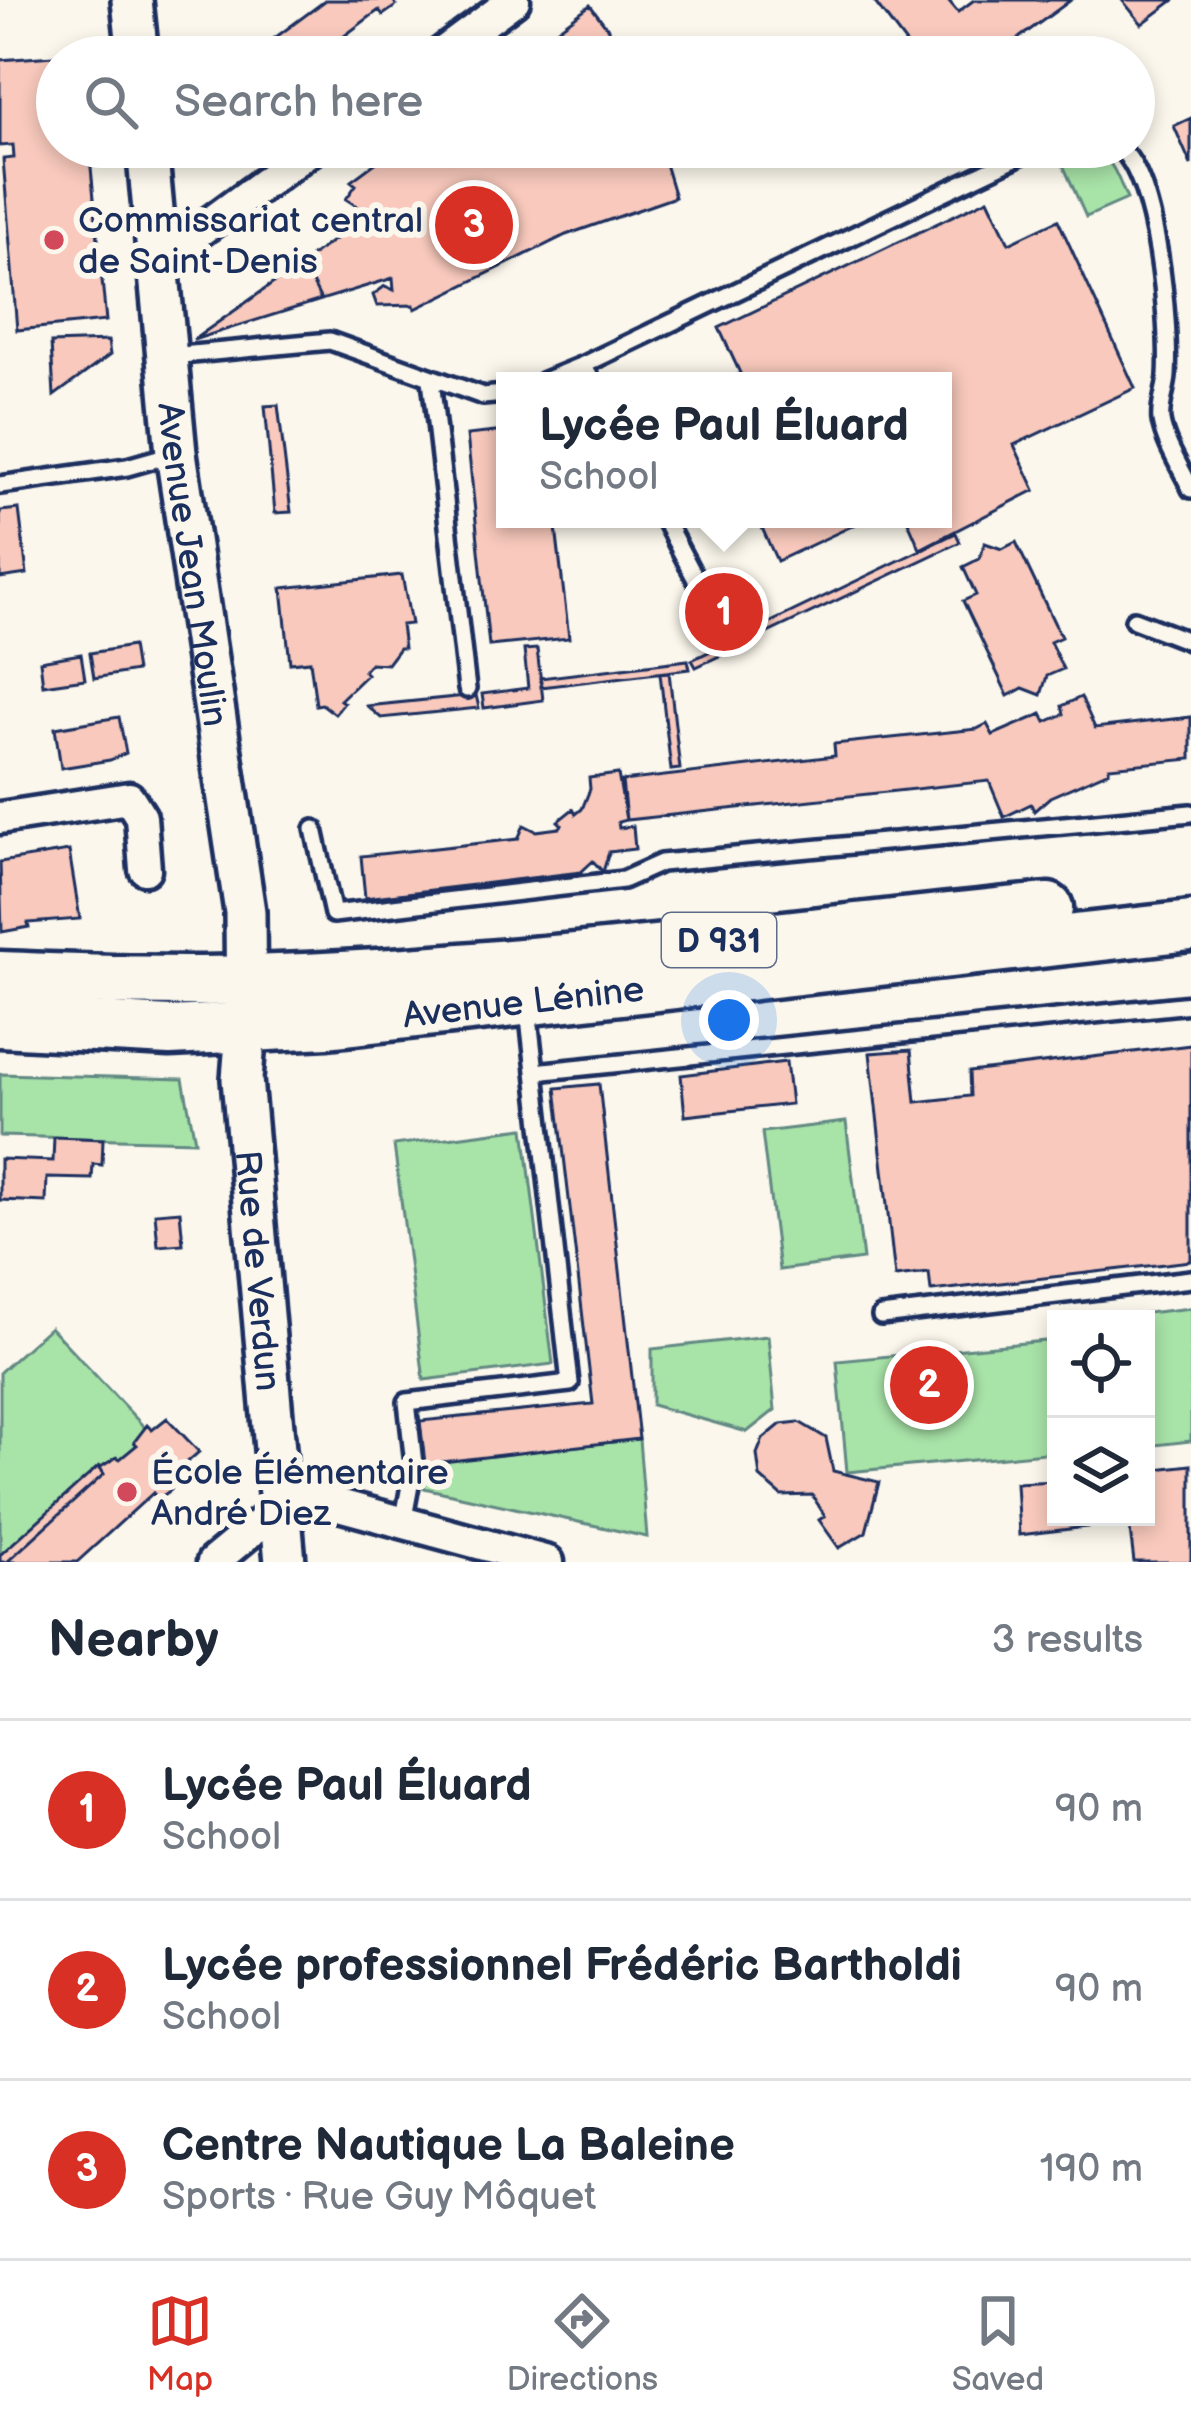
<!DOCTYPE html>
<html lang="en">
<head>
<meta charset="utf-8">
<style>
	:root { --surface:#fff; --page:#f6f6f7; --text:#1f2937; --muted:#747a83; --line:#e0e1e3; --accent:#d93025 }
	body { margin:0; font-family:"Balsamiq Sans",sans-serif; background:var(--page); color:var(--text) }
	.controls { position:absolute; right:36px; bottom:36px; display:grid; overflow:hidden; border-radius:0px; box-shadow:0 6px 18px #0003 }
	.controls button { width:108px; height:108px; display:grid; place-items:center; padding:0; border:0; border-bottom:3px solid var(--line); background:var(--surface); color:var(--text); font:60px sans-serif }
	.you { position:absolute; left:729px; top:1020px; width:42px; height:42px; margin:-30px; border:9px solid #fff; border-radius:50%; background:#1a73e8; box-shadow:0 0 0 18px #1a73e833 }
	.badge { display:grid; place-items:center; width:78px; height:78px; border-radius:50%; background:var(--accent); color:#fff; font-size:39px; font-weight:700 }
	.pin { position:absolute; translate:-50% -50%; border:6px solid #fff; box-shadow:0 3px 12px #0006 }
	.popup { position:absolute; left:496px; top:372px; width:456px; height:156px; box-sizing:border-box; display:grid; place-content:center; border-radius:0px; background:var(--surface); filter:drop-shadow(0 3px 9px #0005); font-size:39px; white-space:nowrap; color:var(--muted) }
	.popup b { font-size:45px; color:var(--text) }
	.popup::after { content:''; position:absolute; left:50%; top:100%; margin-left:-24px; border:24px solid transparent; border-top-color:var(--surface) }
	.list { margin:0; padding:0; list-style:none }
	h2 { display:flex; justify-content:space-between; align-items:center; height:156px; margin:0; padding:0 48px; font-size:51px }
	h2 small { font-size:39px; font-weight:400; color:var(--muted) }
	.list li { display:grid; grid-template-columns:78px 1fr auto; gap:36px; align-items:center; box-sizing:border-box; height:180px; padding:0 48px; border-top:3px solid var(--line) }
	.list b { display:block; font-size:45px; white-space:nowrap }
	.list p { margin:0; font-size:39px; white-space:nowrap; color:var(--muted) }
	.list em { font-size:39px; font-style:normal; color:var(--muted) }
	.icon { flex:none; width:66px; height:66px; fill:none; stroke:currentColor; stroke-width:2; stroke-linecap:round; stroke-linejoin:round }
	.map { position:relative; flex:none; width:1191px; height:1562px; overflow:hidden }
	.search { position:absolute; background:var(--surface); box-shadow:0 6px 18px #0003; left:36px; right:36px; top:36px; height:132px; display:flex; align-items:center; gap:30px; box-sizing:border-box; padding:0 42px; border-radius:66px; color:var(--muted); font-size:45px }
	.sheet { height:696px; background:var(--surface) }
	nav { display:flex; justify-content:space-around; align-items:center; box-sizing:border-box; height:168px; border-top:3px solid var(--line); background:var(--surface); font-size:33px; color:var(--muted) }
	nav a { display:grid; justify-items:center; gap:6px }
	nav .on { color:var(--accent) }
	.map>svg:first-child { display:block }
	.green { fill:#a8e3a8; stroke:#628983; stroke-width:3 }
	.building { fill:#f8c9bc; stroke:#1b2f5e; stroke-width:3 }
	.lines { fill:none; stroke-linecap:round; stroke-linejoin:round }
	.service-casing { stroke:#1b2f5e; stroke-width:24 }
	.minor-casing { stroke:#1b2f5e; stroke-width:39 }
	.tertiary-casing { stroke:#1b2f5e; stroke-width:48 }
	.primary-casing { stroke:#1b2f5e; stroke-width:57 }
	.service { stroke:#fbf7ec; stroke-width:15 }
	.minor { stroke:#fbf7ec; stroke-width:30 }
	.tertiary { stroke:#fbf7ec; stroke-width:39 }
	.primary { stroke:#fbf7ec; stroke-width:48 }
	.poi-dot { fill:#d1495b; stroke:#fbf7ec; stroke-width:4.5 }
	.labels { text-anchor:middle; stroke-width:12; stroke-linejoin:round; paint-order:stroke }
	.shield { fill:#fbf7ec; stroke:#5e6b89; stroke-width:3 }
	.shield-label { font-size:33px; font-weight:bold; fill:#1b2f5e }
	.poi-label { font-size:36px; fill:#1b2f5e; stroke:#fbf7ec; text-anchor:start }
	.street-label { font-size:36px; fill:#1b2f5e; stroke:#fbf7ec }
</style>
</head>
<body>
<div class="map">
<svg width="1191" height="1562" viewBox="0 0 1191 1562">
	<rect width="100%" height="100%" fill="#fbf7ec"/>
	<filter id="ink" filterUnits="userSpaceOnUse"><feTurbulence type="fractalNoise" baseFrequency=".00833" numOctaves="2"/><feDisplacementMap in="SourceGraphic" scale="24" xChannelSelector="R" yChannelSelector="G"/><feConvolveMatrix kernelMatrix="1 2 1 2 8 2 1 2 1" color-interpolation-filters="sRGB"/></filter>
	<g filter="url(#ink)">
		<path class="green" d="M1067 147C1109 147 1112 164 1127 199L1086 217 1057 151Z
			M0 1074 183 1079 195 1141 0 1136Z
			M846 1122 863 1259 779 1270 762 1132Z
			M524 1128 553 1364 424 1380 394 1145Z
			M1191 1308V1441L1146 1446V1319H1094Z
			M50 1327 145 1428 137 1445 0 1562V1372Z
			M768 1336 775 1410 747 1432 652 1405V1349Z
			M1046 1341 1056 1452 847 1472 837 1361Z
			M639 1439 647 1537 424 1488 428 1463Z"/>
		<path class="building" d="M326 0H394L396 6 383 15 379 10 316 57H249Z
			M873 0H948L958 12 974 0H1071L993 57H916Z
			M1122 0H1174L1142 24Z
			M590 5 609 30 596 39 610 57H520Z
			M80 54V57H57V147H89L106 321 17 330 3 159 14 158 13 145 0 146V60Z
			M1191 118V165L1174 126Z
			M397 147H660L675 197 566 235 415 309 414 305 377 306 373 295 385 286 394 290 393 278 321 300 302 263 369 214 346 199 356 185 351 181Z
			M988 199 1009 243 1058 220 1135 388 1014 445 1035 490 920 549 907 519H943V381H725L740 373 719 328Z
			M302 263 321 300 193 340Z
			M108 341 110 355 54 396 51 343Z
			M278 405 291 512 275 513 265 406Z
			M505 431V519H555L569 638 489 646 467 435Z
			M19 509 27 574 0 578V511Z
			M758 519H867L777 561Z
			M956 533 960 542 696 667 692 660Z
			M1016 542 1061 637 1050 642 1063 669 1047 676 1041 695 1023 688 1008 696 963 601 976 595 963 567 979 559 985 543 1002 549Z
			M402 575 411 624 401 625 404 648H399L387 664 370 663 364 671 367 674 340 700 344 703 335 714 322 704 316 705 310 661 290 663 282 588Z
			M132 646 136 671 94 678 90 653Z
			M537 649 543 700 484 708 482 694 528 688 524 650Z
			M81 654 85 679 43 685 40 661Z
			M688 660 690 669 541 687 540 678Z
			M669 672 680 769 671 770 660 673Z
			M476 695 479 708 381 718 367 706Z
			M1081 697 1095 728 1191 717V759L1109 767V771L1050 797 1034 811 1031 804 1004 817 989 781 626 820 622 781 835 756 834 744 977 729 987 724 993 735 1042 714 1046 722 1064 714 1062 706Z
			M119 717 126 753 110 760 61 768 55 728Z
			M618 774 626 820 618 822 619 828 633 826 635 849 609 852 603 872 593 861 581 872 365 898 361 856 518 839 524 825 536 831 559 828 562 825 558 821 573 809 576 814 582 809 590 789 589 778Z
			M69 851 80 919 28 923 29 927 2 932 0 862Z
			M1191 1045V1261L931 1291 929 1273 895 1277 870 1053 911 1050 916 1102 970 1096 969 1072Z
			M786 1062 791 1104 685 1116 681 1075Z
			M599 1084 639 1439 425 1464 420 1421 593 1404 556 1088Z
			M54 1137 103 1139 102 1165 93 1164 92 1179 47 1178 46 1202 0 1200V1159L53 1161Z
			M180 1211 183 1244 158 1246 155 1213Z
			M167 1418 199 1452 168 1479 173 1485 171 1490 158 1499 153 1493 77 1562H7L104 1474 99 1468 117 1457 120 1459 137 1445 134 1442 147 1425 152 1430Z
			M799 1422 826 1438 833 1471 879 1482 866 1532 839 1548 819 1520 825 1516 812 1495 782 1496 760 1477 757 1454 763 1439 781 1424Z
			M1191 1465V1562H1134L1129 1522 1019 1535 1016 1483 1056 1481V1517H1146V1470Z
			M99 1466 104 1474 7 1562H0V1555Z"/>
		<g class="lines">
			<defs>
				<path id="service" d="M1118 147C1158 175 1170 326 1167 376 1166 390 1159 406 1161 421 1165 444 1181 468 1191 489
					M171 356 330 341 483 396 505 394
					M431 380 467 689
					M544 381 583 365
					M592 381 583 365 1038 147
					M0 485 127 467 173 454
					M664 519 721 627
					M1134 620 1191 642
					M314 829 333 914 623 880 661 863 1191 813
					M535 1072 1191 1004
					M881 1316 1191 1279
					M403 1523 414 1464 407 1402 570 1383 528 1009"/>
				<path id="minor" d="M437 57 514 0
					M158 261 314 147
					M0 818 129 798 141 817 145 869
					M280 1489 548 1562
					M213 1562 280 1507"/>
				<g id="tertiary">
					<path d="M132 0 138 57"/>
					<path id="s1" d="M147 147 176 453 245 912 246 1029 242 1079 285 1562"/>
				</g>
				<g id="primary">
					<path d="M0 976C82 979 164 983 247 980 513 972 782 934 1048 908"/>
					<path id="s2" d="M0 1022 170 1031 327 1023 1191 926"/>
				</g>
			</defs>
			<use href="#service" class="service-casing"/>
			<use href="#minor" class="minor-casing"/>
			<use href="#tertiary" class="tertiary-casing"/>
			<use href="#primary" class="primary-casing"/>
			<use href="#service" class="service"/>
			<use href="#minor" class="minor"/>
			<use href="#tertiary" class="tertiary"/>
			<use href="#primary" class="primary"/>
		</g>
	</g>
	<g class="poi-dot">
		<circle cx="54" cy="240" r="12"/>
		<circle cx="127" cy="1492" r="12"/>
	</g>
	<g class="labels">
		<rect class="shield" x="662" y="913" width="114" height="54" rx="9"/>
		<g class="shield-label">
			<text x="719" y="952">D 931</text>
		</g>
		<g class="poi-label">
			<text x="78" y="232">Commissariat central<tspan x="78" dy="41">de Saint-Denis</tspan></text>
			<text x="151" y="1484">École Élémentaire<tspan x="151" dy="41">André Diez</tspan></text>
		</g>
		<g class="street-label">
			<text dy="13" stroke="none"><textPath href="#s1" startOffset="420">Avenue Jean Moulin</textPath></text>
			<text dy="13" stroke="none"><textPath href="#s2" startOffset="525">Avenue Lénine</textPath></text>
			<text dy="13" stroke="none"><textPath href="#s1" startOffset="1131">Rue de Verdun</textPath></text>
		</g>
	</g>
</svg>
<div class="controls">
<button><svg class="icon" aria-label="locate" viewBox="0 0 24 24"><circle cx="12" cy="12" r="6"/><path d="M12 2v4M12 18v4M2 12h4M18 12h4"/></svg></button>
<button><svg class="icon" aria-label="layers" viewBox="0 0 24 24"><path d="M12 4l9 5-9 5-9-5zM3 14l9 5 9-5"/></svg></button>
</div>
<div class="you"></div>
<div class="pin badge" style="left:724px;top:612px">1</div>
<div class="popup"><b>Lycée Paul Éluard</b>School</div>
<div class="pin badge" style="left:929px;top:1385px">2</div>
<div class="pin badge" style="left:474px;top:225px">3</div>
<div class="search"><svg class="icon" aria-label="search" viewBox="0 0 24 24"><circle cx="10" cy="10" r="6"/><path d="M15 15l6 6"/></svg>Search here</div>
</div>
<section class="sheet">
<h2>Nearby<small>3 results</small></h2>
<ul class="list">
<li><span class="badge">1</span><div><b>Lycée Paul Éluard</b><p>School</p></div><em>90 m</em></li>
<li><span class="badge">2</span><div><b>Lycée professionnel Frédéric Bartholdi</b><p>School</p></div><em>90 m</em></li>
<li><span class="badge">3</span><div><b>Centre Nautique La Baleine</b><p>Sports · Rue Guy Môquet</p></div><em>190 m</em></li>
</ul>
</section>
<nav>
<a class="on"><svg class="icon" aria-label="map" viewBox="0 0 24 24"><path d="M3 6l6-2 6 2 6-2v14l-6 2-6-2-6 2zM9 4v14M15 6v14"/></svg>Map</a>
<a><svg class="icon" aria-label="directions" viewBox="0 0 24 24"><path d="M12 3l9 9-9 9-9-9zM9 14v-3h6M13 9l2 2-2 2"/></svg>Directions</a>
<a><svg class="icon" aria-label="saved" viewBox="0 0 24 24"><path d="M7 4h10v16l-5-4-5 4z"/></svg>Saved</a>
</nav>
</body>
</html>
